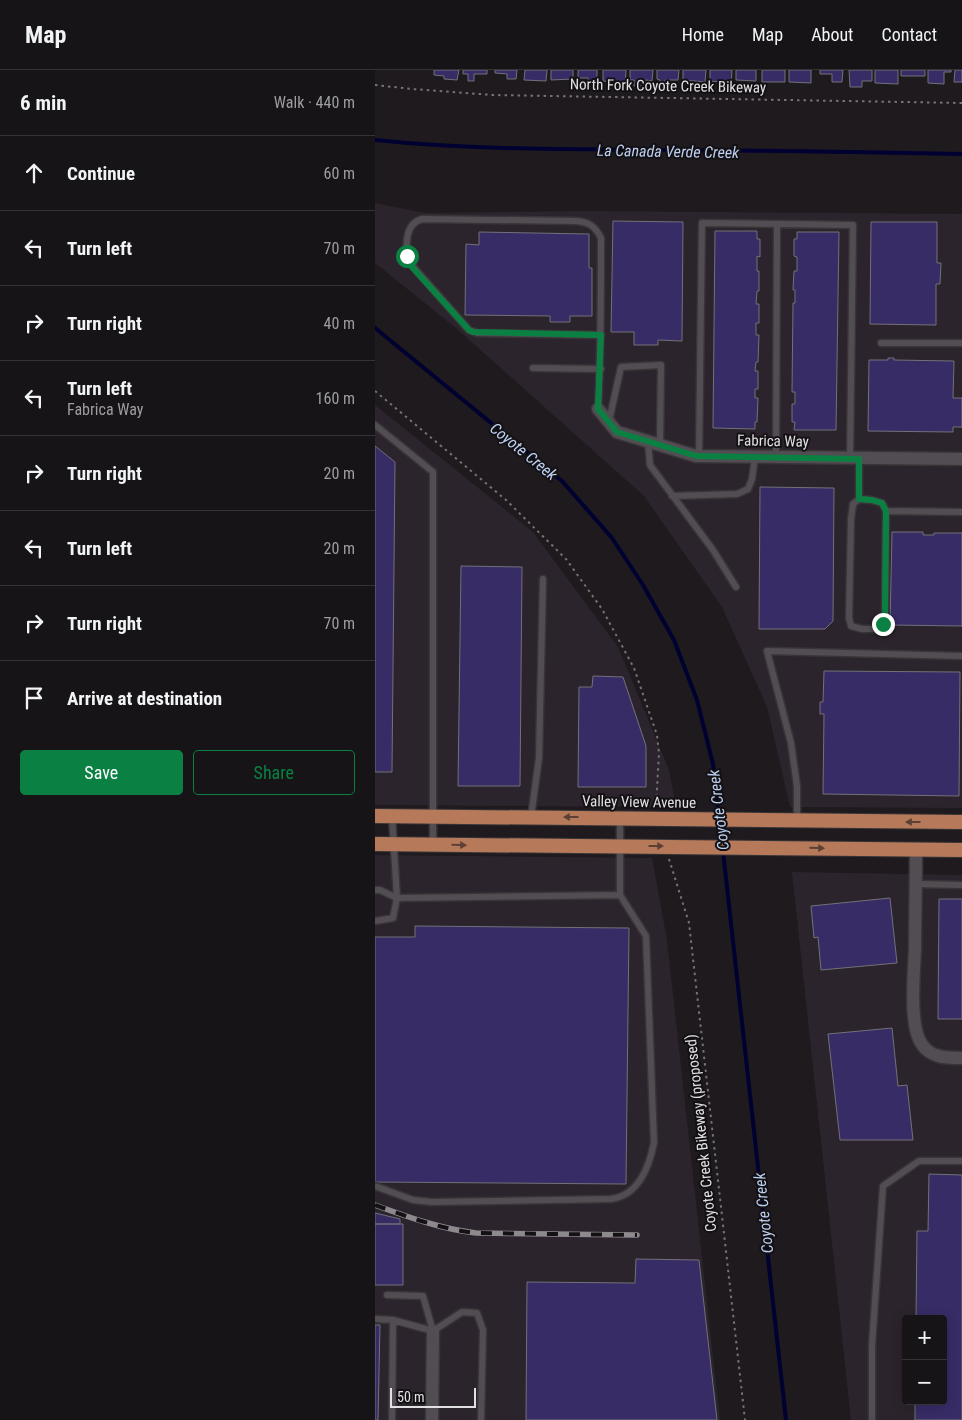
<!DOCTYPE html>
<html lang="en">
<head>
<meta charset="utf-8">
<style>
	:root { --surface:#161416; --page:#232123; --text:#f1f3f6; --muted:#9e9ea1; --line:#353335; --accent:#0b8043 }
	body { margin:0; font-family:"Roboto Condensed",sans-serif; background:var(--page); color:var(--text) }
	.controls { position:absolute; right:15px; bottom:15px; display:grid; overflow:hidden; border-radius:5px; box-shadow:0 2px 12px #0003 }
	.controls button { width:45px; height:45px; display:grid; place-items:center; padding:0; border:0; border-bottom:1px solid var(--line); background:var(--surface); color:var(--text); font:25px sans-serif }
	.scale { position:absolute; left:15px; bottom:12px; width:86px; box-sizing:border-box; padding-left:5px; border:2px solid #e3e0e3; border-top:0; font-size:14px; line-height:18px; white-space:nowrap; color:#e3e0e3; -webkit-text-stroke:4px #141114; paint-order:stroke }
	.stop { position:absolute; width:15px; height:15px; margin:-11px; border:4px solid #0b8043; border-radius:50%; background:#fff }
	.stop.end { background:#0b8043; border-color:#fff; box-shadow:0 1px 5px #0008 }
	.list { margin:0; padding:0; list-style:none }
	h2 { display:flex; justify-content:space-between; align-items:center; height:65px; margin:0; padding:0 20px; font-size:21px }
	h2 small { font-size:16px; font-weight:400; color:var(--muted) }
	.list li { display:grid; grid-template-columns:32px 1fr auto; gap:15px; align-items:center; box-sizing:border-box; height:75px; padding:0 20px; border-top:1px solid var(--line) }
	.list b { display:block; font-size:19px; white-space:nowrap }
	.list p { margin:0; font-size:16px; white-space:nowrap; color:var(--muted) }
	.list em { font-size:16px; font-style:normal; color:var(--muted) }
	.actions { display:flex; gap:10px; padding:15px 20px }
	.actions a { flex:1; padding:11px 0; border:1px solid var(--accent); border-radius:5px; text-align:center; font-size:18px; color:var(--accent) }
	.actions .main { background:var(--accent); color:#fff }
	.icon { flex:none; width:28px; height:28px; fill:none; stroke:currentColor; stroke-width:2; stroke-linecap:round; stroke-linejoin:round }
	.map { position:relative; flex:none; width:587px; height:1350px; overflow:hidden }
	header { display:flex; align-items:center; gap:30px; box-sizing:border-box; height:70px; padding:0 25px; background:var(--surface); border-bottom:1px solid var(--line) }
	header strong { font-size:24px }
	nav { display:flex; gap:28px; margin-inline-start:auto; font-size:18px }
	main { display:flex }
	aside { flex:1; background:var(--surface) }
	.map>svg:first-child { display:block }
	.built { fill:#2c242c; fill-rule:evenodd }
	.lines { fill:none; stroke-linecap:round; stroke-linejoin:round }
	.stream { stroke:#000131; stroke-width:4 }
	.building { fill:#382c66; stroke:#727178 }
	.service-casing { stroke:#383538; stroke-width:9 }
	.minor-casing { stroke:#383538; stroke-width:15 }
	.primary-casing { stroke:#383538; stroke-width:16 }
	.path { stroke:#767276; stroke-width:2; stroke-dasharray:2.5 4; stroke-linecap:butt }
	.service { stroke:#524d52; stroke-width:6 }
	.minor { stroke:#524d52; stroke-width:12 }
	.primary { stroke:#b67a5b; stroke-width:14 }
	.rail-casing { stroke:#8d898d; stroke-width:5.5 }
	.rail { stroke:#141114; stroke-width:4; stroke-dasharray:11; stroke-linecap:butt }
	.oneway { fill:#5d4034 }
	.route { stroke:#0b8043; stroke-width:6 }
	.labels { text-anchor:middle; stroke-width:4; stroke-linejoin:round; paint-order:stroke }
	.street-label { font-size:15px; fill:#e3e0e3; stroke:#141114 }
	.water-label { font-size:16px; font-style:italic; fill:#bcd0f1; stroke:#141114 }
</style>
</head>
<body>
<header>
<strong>Map</strong>
<nav><a>Home</a><a>Map</a><a>About</a><a>Contact</a></nav>
</header>
<main>
<aside>
<h2>6 min<small>Walk · 440 m</small></h2>
<ul class="list">
<li><svg class="icon" aria-label="ahead" viewBox="0 0 24 24"><path d="M12 20V5M6 11l6-6 6 6"/></svg><div><b>Continue</b></div><em>60 m</em></li>
<li><svg class="icon" aria-label="left" viewBox="0 0 24 24"><path d="M17 20v-9H6M10 6l-5 5 5 5"/></svg><div><b>Turn left</b></div><em>70 m</em></li>
<li><svg class="icon" aria-label="right" viewBox="0 0 24 24"><path d="M7 20v-9h11M14 6l5 5-5 5"/></svg><div><b>Turn right</b></div><em>40 m</em></li>
<li><svg class="icon" aria-label="left" viewBox="0 0 24 24"><path d="M17 20v-9H6M10 6l-5 5 5 5"/></svg><div><b>Turn left</b><p>Fabrica Way</p></div><em>160 m</em></li>
<li><svg class="icon" aria-label="right" viewBox="0 0 24 24"><path d="M7 20v-9h11M14 6l5 5-5 5"/></svg><div><b>Turn right</b></div><em>20 m</em></li>
<li><svg class="icon" aria-label="left" viewBox="0 0 24 24"><path d="M17 20v-9H6M10 6l-5 5 5 5"/></svg><div><b>Turn left</b></div><em>20 m</em></li>
<li><svg class="icon" aria-label="right" viewBox="0 0 24 24"><path d="M7 20v-9h11M14 6l5 5-5 5"/></svg><div><b>Turn right</b></div><em>70 m</em></li>
<li><svg class="icon" aria-label="arrive" viewBox="0 0 24 24"><path d="M6 21V4h12l-3 4 3 4H6"/></svg><div><b>Arrive at destination</b></div></li>
</ul>
<div class="actions"><a class="main">Save</a><a>Share</a></div>
</aside>
<div class="map">
<svg width="587" height="1350" viewBox="0 0 587 1350">
	<rect width="100%" height="100%" fill="#1e1a1e"/>
	<path class="built" d="M0 133 50 143 212 141 587 144V738L415 737 392 637 347 537 269 426 82 259 0 193Z
		M0 335 158 462 243 577 294 700 301 737 0 735Z
		M0 785 277 788 292 870 345 1350H0Z
		M417 802 587 805V1350H476ZM531 1249H568V1331H531Z"/>
	<g class="lines">
		<path class="stream" d="M0 70C97 80 191 79 288 80 387 80 487 82 587 84
			M0 258 187 411 237 468 268 515 299 570 322 630 338 694 344 747
			M345 753 347 774
			M348 781 411 1350"/>
	</g>
	<path class="building" d="M59 0H84L82 10 69 9V6L59 5Z
		M88 0H112V4H99V11H93V4H88Z
		M120 0H142L141 9H132V4L120 3Z
		M150 0H172L171 11 149 10Z
		M176 0H198V9L176 10Z
		M203 0H222V17L213 16V8H203Z
		M228 0H251L250 18H240V12L228 11Z
		M255 0H278L277 11 271 10V16H259V10H255Z
		M282 0H304L303 10H290V16L284 15 285 10 282 9Z
		M308 0H331L330 12 308 10Z
		M335 0H357L356 19H346V11L335 12Z
		M361 0H381V11L361 10Z
		M387 0H410V12H387Z
		M414 0H436V13L414 12Z
		M445 0H468L467 12H457V4H445Z
		M474 0H497V11H487V17H475Z
		M500 0H523V14L500 13Z
		M526 0H550V6H526Z
		M553 0H576V2H569V14L553 13Z
		M580 0H587V12H579Z
		M238 151 308 152 307 271 283 270V275H259V262H236Z
		M496 152H562V193H566L565 214H561V255L495 254Z
		M340 161H382V169H385V187L382 186V201H384V221H382L381 234H384V253H381V265H384L383 292H381L380 301H383V319H380V328H383L382 352H380V359L338 358Z
		M104 162 214 164V198H217V246H195V252H175V246L90 245 91 174 104 175Z
		M422 162H464L461 360H419L420 352H417V334H420V322H417L418 233H420V220H418L419 201H422V187L419 186V169H422Z
		M513 288H519V290L579 291 578 328H587V357H578V362L493 361 494 290H513Z
		M0 376 20 392 17 702H0Z
		M385 417 459 418 458 551 450 559H384Z
		M517 462H548V465H559V463H587V556L515 555Z
		M86 496 147 497 145 716H83Z
		M449 601 585 602 584 726 448 724 449 644H445V632H448Z
		M218 606 248 607 271 676V717H203L204 617H217Z
		M515 828 522 893 446 900 443 867 439 868 436 836Z
		M564 829H587V949H563Z
		M40 856 254 858 251 1114 0 1112V867H40Z
		M517 958 523 1016 532 1015 538 1070H465L453 964Z
		M554 1104 587 1105V1350H540V1331H568V1249H541L542 1161H553Z
		M0 1143 25 1149V1154H0Z
		M0 1154H28V1215H0Z
		M261 1189 324 1190 342 1350H151L152 1212 260 1213Z
		M0 1255H5L3 1350H0Z"/>
	<g class="lines">
		<defs>
			<path id="service" d="M506 273H587
				M158 298 226 299
				M223 339C226 282 226 225 226 168 220 156 214 152 201 151L47 149C29 154 31 176 33 191L94 260 102 263 226 265
				M234 351 246 297 286 295 285 376
				M0 355 58 402V775
				M273 372 275 395 338 480 361 517
				M324 386 327 153 478 155 475 389
				M401 388 402 154
				M484 389V429L497 430 507 433 511 441 587 442
				M297 426 362 424 373 419 377 409 380 387
				M484 429 478 434 476 449 474 548 476 556 487 559H502L507 554 510 546 511 441
				M156 747 164 688 168 509
				M422 751V716L416 673 392 581 587 586
				M541 814 587 815
				M0 820H5L22 828 245 825V749
				M0 851 18 848 22 828 17 746
				M0 1116 38 1130 57 1132 236 1129C264 1125 274 1097 279 1073L271 866 245 825
				M12 1225 48 1226 58 1261
				M0 1249 18 1250 58 1261 87 1242 102 1243 108 1260 106 1350
				M17 1332 21 1329 57 1328
				M17 1350 18 1250
				M497 1350V1275L508 1116 544 1091H587"/>
			<path id="minor" d="M223 339 242 362 321 386 587 389
				M541 779C541 813 540 846 540 879 539 903 534 954 546 973 555 988 571 988 587 988
				M57 1350 58 1261"/>
			<path id="primary" d="M0 746 587 752
				M0 774 587 780"/>
		</defs>
		<use href="#service" class="service-casing"/>
		<use href="#minor" class="minor-casing"/>
		<use href="#primary" class="primary-casing"/>
		<path class="path" d="M0 15 37 19 118 25 587 33
			M0 321 131 430 191 489 227 539 259 598 282 665 284 683 281 736
			M294 789 314 853 370 1350"/>
		<use href="#service" class="service"/>
		<use href="#minor" class="minor"/>
		<use href="#primary" class="primary"/>
		<defs>
			<path id="rail" d="M0 1135C33 1147 66 1159 101 1163L262 1165"/>
		</defs>
		<use href="#rail" class="rail-casing"/>
		<use href="#rail" class="rail"/>
	</g>
	<defs><path id="oneway-solid" d="M-6-.8H1V-3.2L6.5 0L1 3.2V.8H-6Z" transform="scale(1.25)"/></defs>
	<g class="oneway">
		<use href="#oneway-solid" transform="translate(196 747) rotate(-180)"/>
		<use href="#oneway-solid" transform="translate(538 752) rotate(-180)"/>
		<use href="#oneway-solid" transform="translate(84 775) rotate(1)"/>
		<use href="#oneway-solid" transform="translate(281 776)"/>
		<use href="#oneway-solid" transform="translate(442 778) rotate(1)"/>
	</g>
	<g class="lines">
		<path class="route" d="M32 186 33 191 37 197 94 260 98 262 226 265 223 339 242 362 321 386 484 389V429L497 430 507 433 511 441 510 546 508 554"/>
	</g>
	<g class="labels">
		<g class="street-label">
			<text transform="translate(293 16) rotate(1)" y="5">North Fork Coyote Creek Bikeway</text>
			<text transform="translate(398 371) rotate(1)" y="5">Fabrica Way</text>
			<text transform="translate(264 732) rotate(1)" y="5">Valley View Avenue</text>
			<text transform="translate(326 1063) rotate(-96)" y="5">Coyote Creek Bikeway (proposed)</text>
		</g>
		<g class="water-label">
			<text transform="translate(293 81) rotate(1)" y="6">La Canada Verde Creek</text>
			<text transform="translate(149 381) rotate(39)" y="6">Coyote Creek</text>
			<text transform="translate(343 740) rotate(-97)" y="6">Coyote Creek</text>
			<text transform="translate(388 1143) rotate(-96)" y="6">Coyote Creek</text>
		</g>
	</g>
</svg>
<div class="controls">
<button>+</button>
<button>−</button>
</div>
<div class="scale">50 m</div>
<div class="stop" style="left:32px;top:186px"></div>
<div class="stop end" style="left:508px;top:554px"></div>
</div>
</main>
</body>
</html>
